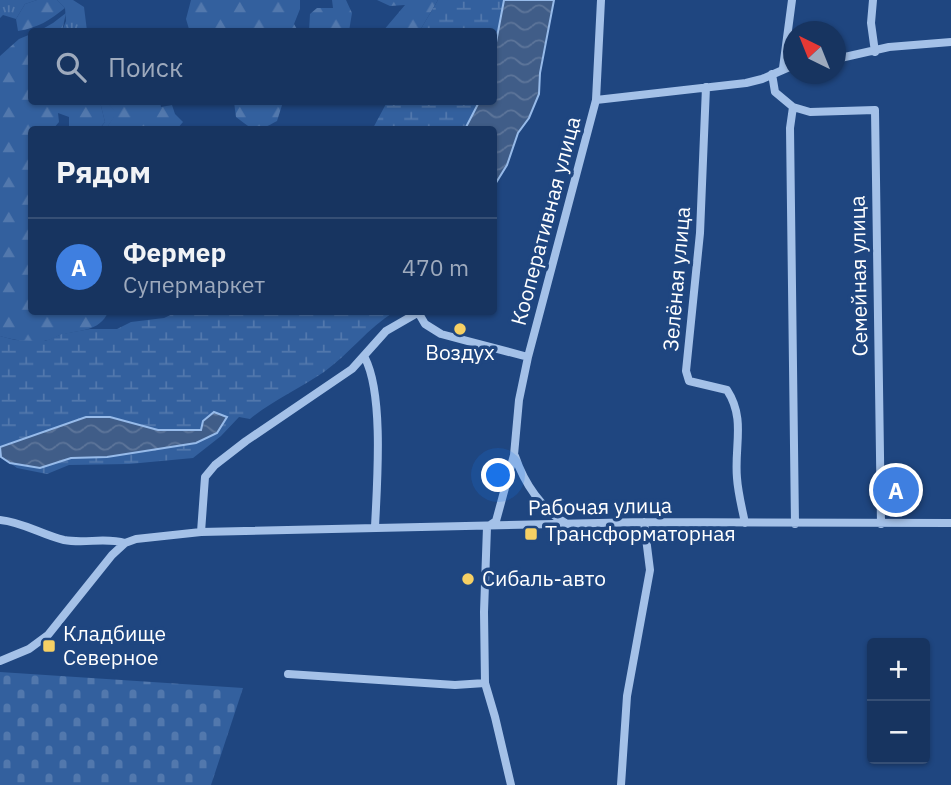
<!DOCTYPE html>
<html lang="ru">
<head>
<meta charset="utf-8">
<style>
	:root { --surface:#173460; --page:#243f69; --text:#f1f3f6; --muted:#9eaabd; --line:#364f75; --accent:#bca0f2 }
	body { margin:0; font-family:"IBM Plex Sans",sans-serif; background:var(--page); color:var(--text) }
	.controls { position:absolute; right:21px; bottom:21px; display:grid; overflow:hidden; border-radius:7px; box-shadow:0 2px 5px #0004 }
	.controls button { width:63px; height:63px; display:grid; place-items:center; padding:0; border:0; border-bottom:2px solid var(--line); background:var(--surface); color:var(--text); font:35px sans-serif }
	.compass { position:absolute; left:783px; top:21px; width:63px; height:63px; border-radius:50%; background:var(--surface); box-shadow:0 2px 5px #0004; rotate:317deg }
	.you { position:absolute; left:499px; top:476px; width:24px; height:24px; margin:-18px; border:5px solid #fff; border-radius:50%; background:#1a73e8; box-shadow:0 0 0 10px #1a73e833 }
	.badge { display:grid; place-items:center; width:46px; height:46px; border-radius:50%; background:var(--accent); color:#fff; font-size:23px; font-weight:700 }
	.pin { position:absolute; translate:-50% -50%; border:4px solid #fff; box-shadow:0 2px 7px #0006 }
	.list { margin:0; padding:0; list-style:none }
	h2 { display:flex; justify-content:space-between; align-items:center; height:91px; margin:0; padding:0 28px; font-size:30px }
	h2 small { font-size:23px; font-weight:400; color:var(--muted) }
	.list li { display:grid; grid-template-columns:46px 1fr auto; gap:21px; align-items:center; box-sizing:border-box; height:98px; padding:0 28px; border-top:2px solid var(--line) }
	.list b { display:block; font-size:26px; white-space:nowrap }
	.list p { margin:0; font-size:23px; white-space:nowrap; color:var(--muted) }
	.list em { font-size:23px; font-style:normal; color:var(--muted) }
	.icon { flex:none; width:38px; height:38px; fill:none; stroke:currentColor; stroke-width:2; stroke-linecap:round; stroke-linejoin:round }
	.map { position:relative; flex:none; width:951px; height:785px; overflow:hidden }
	.search { position:absolute; background:var(--surface); box-shadow:0 2px 5px #0004; left:28px; top:28px; width:469px; height:77px; display:flex; align-items:center; gap:18px; box-sizing:border-box; padding:0 24px; border-radius:7px; color:var(--muted); font-size:26px }
	.panel { position:absolute; background:var(--surface); box-shadow:0 2px 5px #0004; left:28px; top:126px; width:469px; height:189px; border-radius:7px }
	.map>svg:first-child { display:block }
	.grass { fill:url(#grass-tufts) }
	.forest { fill:url(#forest-firs) }
	.wetland { fill:url(#wetland-marsh) }
	.cemetery { fill:url(#cemetery-stones) }
	.water { fill:url(#water-waves); stroke:#97bbea; stroke-width:2 }
	.lines { fill:none; stroke-linecap:round; stroke-linejoin:round }
	.minor { stroke:#a4c1e8; stroke-width:8 }
	.poi-dot { fill:#f6d064; stroke:#1f4680; stroke-width:2.5 }
	.labels { text-anchor:middle; stroke-width:7; stroke-linejoin:round; paint-order:stroke }
	.street-label { font-size:21px; fill:#fff; stroke:#1f4680 }
	.poi-label { font-size:21px; fill:#fff; stroke:#1f4680; text-anchor:start }
</style>
</head>
<body>
<div class="map">
<svg width="951" height="785" viewBox="0 0 951 785">
	<defs>
		<pattern id="grass-tufts" width="24" height="20" patternUnits="userSpaceOnUse" patternTransform="scale(1.75)"><rect width="24" height="20" fill="#33609e"/><path d="M3 7l-1-3M5 7V3M7 7l1-3M15 17l-1-3M17 17v-4M19 17l1-3" fill="none" stroke="#5278ad"/></pattern>
		<pattern id="forest-firs" width="22" height="20" patternUnits="userSpaceOnUse" patternTransform="scale(1.75)"><rect width="22" height="20" fill="#33609e"/><path d="M5 1l3.5 6h-7zM16 11l3.5 6h-7z" fill="#5278ad"/></pattern>
		<pattern id="wetland-marsh" width="20" height="14" patternUnits="userSpaceOnUse" patternTransform="scale(1.75)"><rect width="20" height="14" fill="#33609e"/><path d="M1 5h8M5 5V1M11 12h8M15 12V8" fill="none" stroke="#5278ad"/></pattern>
		<pattern id="cemetery-stones" width="16" height="16" patternUnits="userSpaceOnUse" patternTransform="scale(1.75)"><rect width="16" height="16" fill="#33609e"/><path d="M2 7V4a2 2 0 0 1 4 0v3zM10 15v-3a2 2 0 0 1 4 0v3z" fill="#5278ad"/></pattern>
		<pattern id="water-waves" width="16" height="10" patternUnits="userSpaceOnUse" patternTransform="scale(1.75)"><rect width="16" height="10" fill="#405d88"/><path d="M0 5q4-4 8 0t8 0" fill="none" stroke="#5d759a"/></pattern>
	</defs>
	<rect width="100%" height="100%" fill="#1f4680"/>
	<path class="grass" d="M0 0H37L25 4 16 19 3 15 0 18Z
		M57 0H73L84 7 87 31H62L66 21 65 8Z
		M100 102H107L117 113 106 129 99 130 105 122Z"/>
	<path class="forest" d="M37 0H57L65 8C50 20 38 28 18 31L16 19 25 4Z
		M191 0H300V9L294 24 298 31 198 32 189 29 186 19Z
		M332 0H346L352 13 349 31H307H309L310 14 317 8H333Z
		M377 0H438L419 32 383 31 405 5 390 6Z
		M66 13 62 31H39L53 23Z
		M31 34 32 102H100L105 122 99 129H69V117L58 113 59 122 53 129 32 130V312H108C100 332 78 330 60 335 55 337 50 340 44 341 30 343 14 340 0 336V56L19 39Z
		M107 102H160L161 107 172 105 175 114 183 122 177 129H106L116 113Z
		M234 102H283L277 121C256 133 254 131 236 117Z"/>
	<path class="wetland" d="M438 0H504L494 53V32H419Z
		M387 102H479L465 129 372 130Z
		M177 312H394C369 327 349 354 324 372 300 388 272 401 250 419L239 417 221 436 193 458 129 464 69 465 47 474 17 468 10 463 40 468 71 458 107 457 155 450 217 433 203 421 201 430H158L110 417H86L0 447V336L15 340 45 341 62 334 90 329H117L131 322 164 318Z"/>
	<path class="cemetery" d="M0 672 243 688 211 785H0Z"/>
	<path class="water" d="M504 0H554L540 73 539 94 529 118 518 133 507 165 494 186V130L465 129 479 102H494V53Z
		M214 412 227 417 217 433 196 443 107 457 71 458 40 468 10 463 1 457 0 447 86 417H110L158 430H201L203 421Z"/>
	<g class="lines">
		<path class="minor" d="M873 0 871 23 875 52
			M836 59 889 47 951 42
			M783 68 792 0
			M772 74 775 92 793 107 790 128 795 524
			M706 87 700 233 686 371 689 381 727 390C746 419 734 446 737 478 738 493 742 508 745 523
			M596 100 746 83 762 79 794 65
			M793 107 810 112 875 110 881 524
			M418 312 425 324 441 334 528 357
			M365 358C384 395 377 484 375 527
			M515 456C524 483 542 510 567 524
			M0 520C23 522 42 535 64 540 85 544 105 537 125 543
			M201 532 205 477 215 465 246 441 352 369 386 331 419 312
			M0 661 29 649 48 635 112 555 125 543 136 539 201 532 644 522 951 523
			M288 674 455 685 485 683
			M511 785 495 717 485 683 484 612 487 527 496 521 514 455 519 400 528 357 596 100 601 0
			M621 785 627 696 650 570 644 522"/>
	</g>
	<g class="poi-dot">
		<circle cx="460" cy="329" r="7"/>
		<rect x="524" y="527" width="14" height="14" rx="3.5"/>
		<circle cx="468" cy="579" r="7"/>
		<rect x="42" y="639" width="14" height="14" rx="3.5"/>
	</g>
	<g class="labels">
		<g class="street-label">
			<text transform="translate(546 221) rotate(-75)" y="7">Кооперативная улица</text>
			<text transform="translate(859 276) rotate(-91)" y="7">Семейная улица</text>
			<text transform="translate(677 279) rotate(-85)" y="7">Зелёная улица</text>
			<text transform="translate(600 507) rotate(-1)" y="7">Рабочая улица</text>
		</g>
		<g class="poi-label">
			<text x="460" y="360" text-anchor="middle">Воздух</text>
			<text x="545" y="541">Трансформаторная</text>
			<text x="482" y="586">Сибаль-авто</text>
			<text x="63" y="641">Кладбище<tspan x="63" dy="24">Северное</tspan></text>
		</g>
	</g>
</svg>
<div class="controls">
<button>+</button>
<button>−</button>
</div>
<svg class="compass" viewBox="-18 -18 36 36"><path d="M0-13l5 13h-10z" fill="#e53935"/><path d="M0 13l5-13h-10z" fill="#9eaabd"/></svg>
<div class="you"></div>
<div class="pin badge" style="left:896px;top:490px;background:#3f7fe0">A</div>
<div class="search"><svg class="icon" aria-label="search" viewBox="0 0 24 24"><circle cx="10" cy="10" r="6"/><path d="M15 15l6 6"/></svg>Поиск</div>
<section class="panel">
<h2>Рядом<small></small></h2>
<ul class="list">
<li><span class="badge" style="background:#3f7fe0">A</span><div><b>Фермер</b><p>Супермаркет</p></div><em>470 m</em></li>
</ul>
</section>
</div>
</body>
</html>
